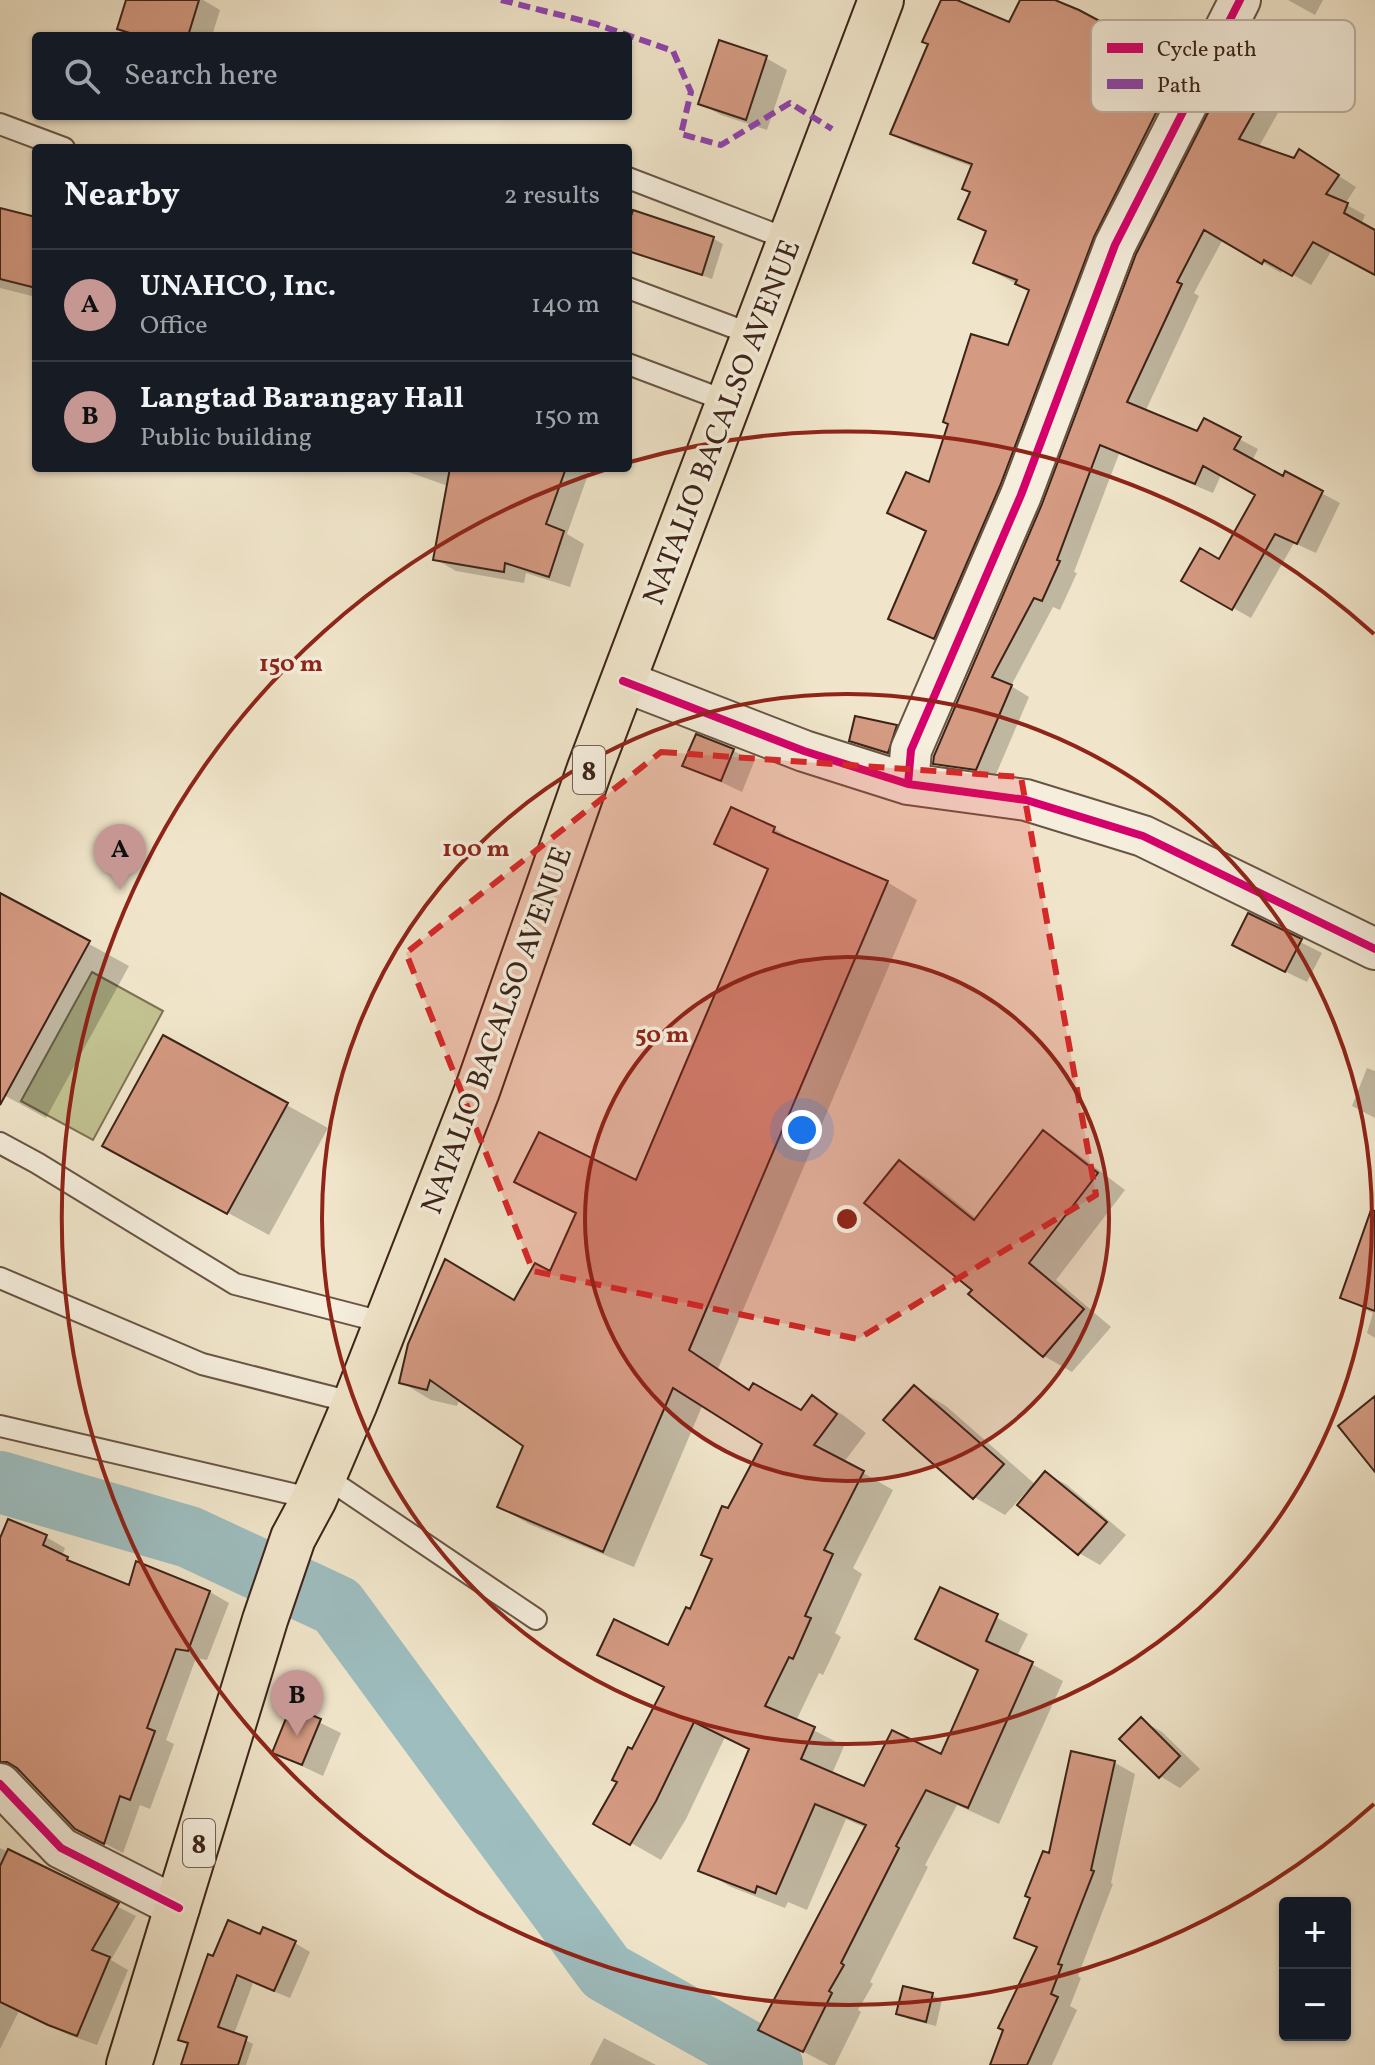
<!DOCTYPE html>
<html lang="en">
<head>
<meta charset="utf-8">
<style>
	:root { --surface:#171b24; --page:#20242c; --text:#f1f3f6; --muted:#9ea1a6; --line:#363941; --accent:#c59692 }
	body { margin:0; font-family:Vollkorn,serif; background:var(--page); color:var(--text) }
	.controls { position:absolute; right:24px; bottom:24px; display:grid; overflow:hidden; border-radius:8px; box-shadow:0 2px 6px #0004 }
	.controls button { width:72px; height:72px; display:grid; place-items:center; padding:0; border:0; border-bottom:2px solid var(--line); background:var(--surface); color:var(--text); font:40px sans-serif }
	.you { position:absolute; left:802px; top:1130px; width:28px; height:28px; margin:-20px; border:6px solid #fff; border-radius:50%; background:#1a73e8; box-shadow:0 0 0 12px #1a73e833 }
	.badge { display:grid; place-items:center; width:52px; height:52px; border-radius:50%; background:var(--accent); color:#111; font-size:26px; font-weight:700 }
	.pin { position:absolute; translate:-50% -66px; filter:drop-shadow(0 2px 4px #0008) }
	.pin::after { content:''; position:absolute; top:42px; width:28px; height:24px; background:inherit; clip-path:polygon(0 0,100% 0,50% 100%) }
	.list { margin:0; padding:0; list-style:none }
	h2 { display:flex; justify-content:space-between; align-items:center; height:104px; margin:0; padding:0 32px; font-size:34px }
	h2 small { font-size:26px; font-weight:400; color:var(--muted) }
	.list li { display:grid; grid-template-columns:52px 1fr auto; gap:24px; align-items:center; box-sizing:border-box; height:112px; padding:0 32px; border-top:2px solid var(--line) }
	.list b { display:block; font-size:30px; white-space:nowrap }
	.list p { margin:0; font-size:26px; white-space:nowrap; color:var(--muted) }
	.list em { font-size:26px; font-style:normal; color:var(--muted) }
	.icon { flex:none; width:44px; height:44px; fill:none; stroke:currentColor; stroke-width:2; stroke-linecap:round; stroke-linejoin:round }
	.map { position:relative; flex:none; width:1375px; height:2065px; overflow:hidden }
	.search { position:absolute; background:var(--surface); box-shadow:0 2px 6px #0004; left:32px; top:32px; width:600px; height:88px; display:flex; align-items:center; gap:20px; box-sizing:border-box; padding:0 28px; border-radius:8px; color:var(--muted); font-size:30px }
	.panel { position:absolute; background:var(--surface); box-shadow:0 2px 6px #0004; left:32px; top:144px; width:600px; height:328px; border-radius:8px }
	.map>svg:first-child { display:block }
	.green { fill:#c2c291; stroke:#7f7254; stroke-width:2 }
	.shadow { fill:#0003 }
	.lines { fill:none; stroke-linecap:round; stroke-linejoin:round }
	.river { stroke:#9dbdbf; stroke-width:62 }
	.building { fill:#d49a82; stroke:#3c2318; stroke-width:2 }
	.service-casing { stroke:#695444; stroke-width:24 }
	.minor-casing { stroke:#695444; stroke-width:44 }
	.trunk-casing { stroke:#3c2318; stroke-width:48 }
	.service { stroke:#f5eedd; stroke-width:20 }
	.minor { stroke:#f5eedd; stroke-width:40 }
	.trunk { stroke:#f0e5ca; stroke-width:44 }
	.quiet { stroke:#8e44ad; stroke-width:6; stroke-dasharray:12 6; stroke-linecap:butt }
	.cycleway-casing { stroke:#f5eedd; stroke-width:13 }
	.cycleway { stroke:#d6006c; stroke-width:8 }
	.marked { fill:#d62828; fill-opacity:0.2; stroke:#d62828; stroke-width:6; stroke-dasharray:16 10; stroke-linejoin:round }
	.ring { fill:none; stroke:#8f2418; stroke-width:4 }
	.labels { text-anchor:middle; stroke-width:7; stroke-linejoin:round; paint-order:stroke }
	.shield { fill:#f5eedd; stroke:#746053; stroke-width:2 }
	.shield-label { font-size:28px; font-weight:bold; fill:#3c2318 }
	.street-label { font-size:30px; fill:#3c2318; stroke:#f5eedd }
	.key { fill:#f5eedd; stroke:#beb1a2; stroke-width:2 }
	.key-label { font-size:22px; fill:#3c2318 }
	.centre { fill:#8f2418; stroke:#f5eedd; stroke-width:4 }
	.ring-label { font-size:24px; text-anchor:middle; font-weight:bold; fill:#8f2418; stroke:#f5eedd; stroke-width:7; stroke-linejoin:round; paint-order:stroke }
</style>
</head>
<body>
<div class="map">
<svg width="1375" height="2065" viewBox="0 0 1375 2065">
	<rect width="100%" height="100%" fill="#f0e5ca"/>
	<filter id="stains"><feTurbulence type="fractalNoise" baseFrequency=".0025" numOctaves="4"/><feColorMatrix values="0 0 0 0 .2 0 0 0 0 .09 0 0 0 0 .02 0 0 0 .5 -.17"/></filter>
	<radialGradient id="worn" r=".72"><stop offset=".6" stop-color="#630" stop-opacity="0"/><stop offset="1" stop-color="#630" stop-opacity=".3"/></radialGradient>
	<path class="green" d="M92 972 163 1011 93 1140 21 1101Z"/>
	<path class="shadow" d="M128 0H203L220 10 212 36H132L119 28Z
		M943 0H952L1010 25 1022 0H1052L1125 36 1143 47 1123 87 1178 117 953 647 891 619 928 532 930 484 1009 348 1030 291 975 262 987 233 961 218 972 192 973 167 911 144 893 133 930 44Z
		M1288 0H1323L1315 15Z
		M1244 47 1298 78 1258 148 1295 160 1317 162 1356 187 1345 204 1365 215 1361 225 1375 233V274L1332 250 1311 285 1283 269 1281 273 1223 239 1194 293 1199 296 1145 412 1198 434 1205 421 1258 449 1252 461 1283 478 1286 474 1340 503 1316 553 1294 543 1251 618 1184 580 1220 562 1258 494 1221 475 1213 493 1119 454 1074 572 1077 573 1060 610 1053 607 1011 686 1029 697 994 779 953 773 935 762Z
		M766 58 787 70 767 130 721 115 700 103Z
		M0 210 36 219V297L0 288Z
		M634 213 714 239 723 244 712 279 628 250V231Z
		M397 468 590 469 567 534 584 544 570 587 526 573 524 583 456 571 435 559 448 486Z
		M896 727 917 739 909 764 872 752 851 740Z
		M697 736 734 751 754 762 742 792 685 765Z
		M732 809 775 829 804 848 887 882 917 900 718 1369 750 1391 801 1412 813 1398 843 1415 866 1433 844 1462 893 1490 853 1568 862 1574 835 1633 841 1637 823 1675 819 1673 796 1721 844 1746 832 1774 865 1788 942 1756 980 1671 917 1639 941 1589 1028 1634 1017 1656 1063 1681 999 1824 957 1805 925 1865 928 1867 870 1982 873 1984 858 2010 861 2012 835 2065H829L760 2029 866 1828 846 1819 807 1910 788 1902 785 1908 731 1887 701 1870 750 1750 725 1737 686 1819 661 1860 596 1823 665 1688 600 1654 669 1648 691 1612 714 1560 729 1511 765 1443 703 1404 634 1567 529 1524 499 1507 526 1445 460 1398 457 1406 431 1400 401 1382 551 1274 578 1214 516 1181 637 1183 770 871 717 843Z
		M0 895 129 966 46 1118 0 1093Z
		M1249 916 1322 953 1307 982 1255 957Z
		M164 1037 328 1128 269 1235 145 1168Z
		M1367 1068 1375 1071V1118L1352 1106Z
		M1043 1133 1071 1149 1125 1190 1056 1280 1111 1327 1072 1372 1044 1356 900 1162 928 1179 977 1219Z
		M1375 1255V1338L1367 1333 1373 1313 1342 1298Z
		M915 1388 946 1406 1036 1485 1046 1473 1067 1485 1126 1535 1100 1565 1079 1553 1020 1504 1028 1495 1026 1492 1005 1515 974 1497Z
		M46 1537 65 1548 62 1556 65 1570 69 1560 130 1588 138 1564 210 1592 229 1603 207 1660 196 1658 166 1740 174 1744 150 1809 140 1805 123 1853 96 1839 23 1772H14L0 1783V1555Z
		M292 1709 341 1733 323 1776 274 1753Z
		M1141 1720 1162 1732 1200 1769 1180 1788 1160 1776Z
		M1115 1763 1135 1774 1111 1883 1113 1884 1078 1976 1081 1978 1070 2006 1077 2010 1052 2065H992L1038 1949 1017 1937 1051 1856Z
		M0 1848 136 1916 111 1960 128 1970 97 2045 69 2035 19 2011 0 2049Z
		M261 1936 295 1943 310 1952 290 1998 253 1983 234 2034 253 2044 246 2065H183L214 1958Z
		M932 1995 942 2000 936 2026 908 2019 898 2013Z
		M604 2038 656 2065H590Z"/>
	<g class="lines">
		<path class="river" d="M0 1482 189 1537 337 1606 606 1972 772 2065"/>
	</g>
	<path class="building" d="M126 0H199L188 36H139L117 29Z
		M941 0H957L1009 22 1020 0H1055L1079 10 1126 35 1106 75 1160 105 1094 237 1000 486 934 639 888 619 926 531 887 513 906 472 929 482 948 424 943 422 971 334 1008 345 1029 290 1015 284 1017 280 973 263 986 231 958 219 970 192 962 189 972 164 890 134 928 44 922 42Z
		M719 40 767 56 746 120 698 104Z
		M1243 44 1281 65 1239 139 1294 158 1299 149 1339 175 1326 194 1348 203 1344 213 1375 230V275L1313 242 1292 276 1264 260 1262 264 1204 230 1177 282 1182 284 1127 402 1197 431 1204 418 1241 437 1234 449 1283 476 1285 471 1323 491 1297 544 1275 534 1232 610 1181 581 1200 548 1219 559 1255 495 1203 466 1195 484 1100 445 1057 560 1060 561 1042 601 1034 598 992 677 1012 685 976 770 933 764 934 756 1042 504 1136 254Z
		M0 208 36 217V288L0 279Z
		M633 210 714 237 702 275 628 251V225Z
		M450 468H566L546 524 564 531 549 577 505 563 504 572 433 560Z
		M855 716 897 725 888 753 849 741Z
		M696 734 734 749 721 781 682 766Z
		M731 807 775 827 773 832 888 881 689 1350 749 1390 753 1383 801 1410 812 1395 837 1414 814 1445 864 1471 824 1550 833 1554 805 1616 811 1618 793 1659 789 1657 765 1706 815 1727 801 1759 864 1786 892 1730 941 1754 978 1670 915 1639 940 1587 998 1614 986 1641 1033 1662 968 1808 926 1790 896 1846 899 1848 841 1963 844 1965 829 1991 832 1993 803 2052 758 2030 866 1825 815 1804 776 1894 757 1886 755 1893 698 1871 749 1749 694 1722 656 1801 630 1845 593 1824 617 1782 612 1780 628 1747 632 1749 664 1687 597 1655 614 1619 668 1645 686 1607 690 1609 712 1559 701 1555 722 1506 728 1508 762 1444 673 1388 603 1552 497 1507 523 1446 430 1380 427 1390 399 1383 408 1344 445 1259 514 1300 535 1263 550 1271 576 1213 514 1182 539 1132 636 1180 768 869 714 844Z
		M0 893 90 941 0 1105Z
		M1248 913 1302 939 1285 972 1232 945Z
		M163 1035 288 1103 227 1214 102 1146Z
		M1043 1130 1098 1173 1029 1263 1084 1309 1043 1357 968 1294 972 1290 864 1203 899 1160 974 1220Z
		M1371 1210 1375 1211V1311L1340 1298Z
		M914 1385 1004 1464 973 1499 883 1420Z
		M1375 1396V1472L1338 1426Z
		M1045 1471 1107 1522 1078 1555 1017 1505Z
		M8 1519 47 1535 43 1545 68 1557 67 1560 129 1585 136 1561 210 1591 188 1651 176 1649 147 1728 155 1731 130 1800 120 1796 104 1844 75 1829 17 1768 7 1762H0V1538Z
		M291 1706 321 1719 302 1765 272 1753Z
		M1141 1717 1180 1756 1159 1778 1119 1739Z
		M1071 1751 1115 1761 1091 1870 1094 1871 1058 1964 1062 1965 1051 1994 1058 1997 1027 2065H990L1003 2030 998 2028 1037 1947 1014 1938 1030 1898 1025 1896 1043 1851 1049 1853Z
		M8 1849 119 1903 92 1950 110 1957 77 2036 48 2025 0 2002V1866Z
		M228 1920 260 1934 263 1927 296 1941 274 1991 237 1975 218 2027 247 2037 238 2065H181L188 2043 178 2040 208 1954 213 1956Z
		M903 1986 933 1993 926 2022 896 2014Z"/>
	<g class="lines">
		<defs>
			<path id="service" d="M0 124 64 148
				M628 178 790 240
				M628 288 754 335
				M628 364 729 402
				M0 1143 37 1163 235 1284 386 1323
				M0 1278 202 1364 355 1403
				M0 1426 314 1499
				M324 1476 536 1619"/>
			<path id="minor" d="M623 681 804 751 908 784 1026 800 1143 836 1375 949
				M908 784 911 750 1021 495 1115 245 1240 0
				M0 1784 61 1848 179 1908"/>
			<path id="trunk" d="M129 2065 265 1620 293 1538 314 1499 355 1403 477 1091 590 768 881 0"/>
		</defs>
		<use href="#service" class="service-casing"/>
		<use href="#minor" class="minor-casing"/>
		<use href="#trunk" class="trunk-casing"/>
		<use href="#service" class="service"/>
		<use href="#minor" class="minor"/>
		<use href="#trunk" class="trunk"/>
		<path class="quiet" d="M501 0 596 24 673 51 691 92 681 134 721 145 790 103 832 129"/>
		<defs>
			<path id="cycleway" d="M623 681 804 751 908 784 1026 800 1143 836 1375 949
				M908 784 911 750 1021 495 1115 245 1240 0
				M0 1784 61 1848 179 1908"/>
		</defs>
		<use href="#cycleway" class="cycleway-casing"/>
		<use href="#cycleway" class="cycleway"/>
	</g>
	<path class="marked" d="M661 752 1021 777 1096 1195 858 1339 533 1271 406 953Z"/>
	<circle cx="847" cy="1219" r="262" fill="#8f2418" fill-opacity=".12"/>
	<g class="ring">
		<circle cx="847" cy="1219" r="262"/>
		<circle cx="847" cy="1219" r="525"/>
		<path d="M1374 1804A787 787 0 1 1 610 468M630 462A787 787 0 0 1 1374 634"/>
	</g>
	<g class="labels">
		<g class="shield">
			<rect x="573" y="746" width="32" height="48" rx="6"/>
			<rect x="183" y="1819" width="32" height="48" rx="6"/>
		</g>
		<g class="shield-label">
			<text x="589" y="780">8</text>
			<text x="199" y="1853">8</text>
		</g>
		<g class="street-label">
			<text transform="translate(721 422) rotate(-69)" y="10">NATALIO BACALSO AVENUE</text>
			<text transform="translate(496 1030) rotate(-70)" y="10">NATALIO BACALSO AVENUE</text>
		</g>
	</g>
	<rect x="1091" y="20" width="264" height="92" rx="12" class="key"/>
	<rect x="1107" y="43" width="36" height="10" fill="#d6006c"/>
	<rect x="1107" y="79" width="36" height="10" fill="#8e44ad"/>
	<g class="key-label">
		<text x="1157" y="56">Cycle path</text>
		<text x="1157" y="92">Path</text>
	</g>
	<circle cx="847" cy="1219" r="12" class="centre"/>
	<g class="ring-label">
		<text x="291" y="671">150 m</text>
		<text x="476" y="856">100 m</text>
		<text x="662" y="1042">50 m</text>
	</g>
	<rect width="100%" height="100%" filter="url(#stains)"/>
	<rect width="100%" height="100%" fill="url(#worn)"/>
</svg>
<div class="controls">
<button>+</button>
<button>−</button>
</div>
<div class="you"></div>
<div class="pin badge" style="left:120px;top:890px">A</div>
<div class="pin badge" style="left:297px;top:1736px">B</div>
<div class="search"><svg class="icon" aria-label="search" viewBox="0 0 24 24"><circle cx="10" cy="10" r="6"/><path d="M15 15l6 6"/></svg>Search here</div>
<section class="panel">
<h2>Nearby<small>2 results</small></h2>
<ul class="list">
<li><span class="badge">A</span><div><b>UNAHCO, Inc.</b><p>Office</p></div><em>140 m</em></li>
<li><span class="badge">B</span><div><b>Langtad Barangay Hall</b><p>Public building</p></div><em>150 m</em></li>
</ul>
</section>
</div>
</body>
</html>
